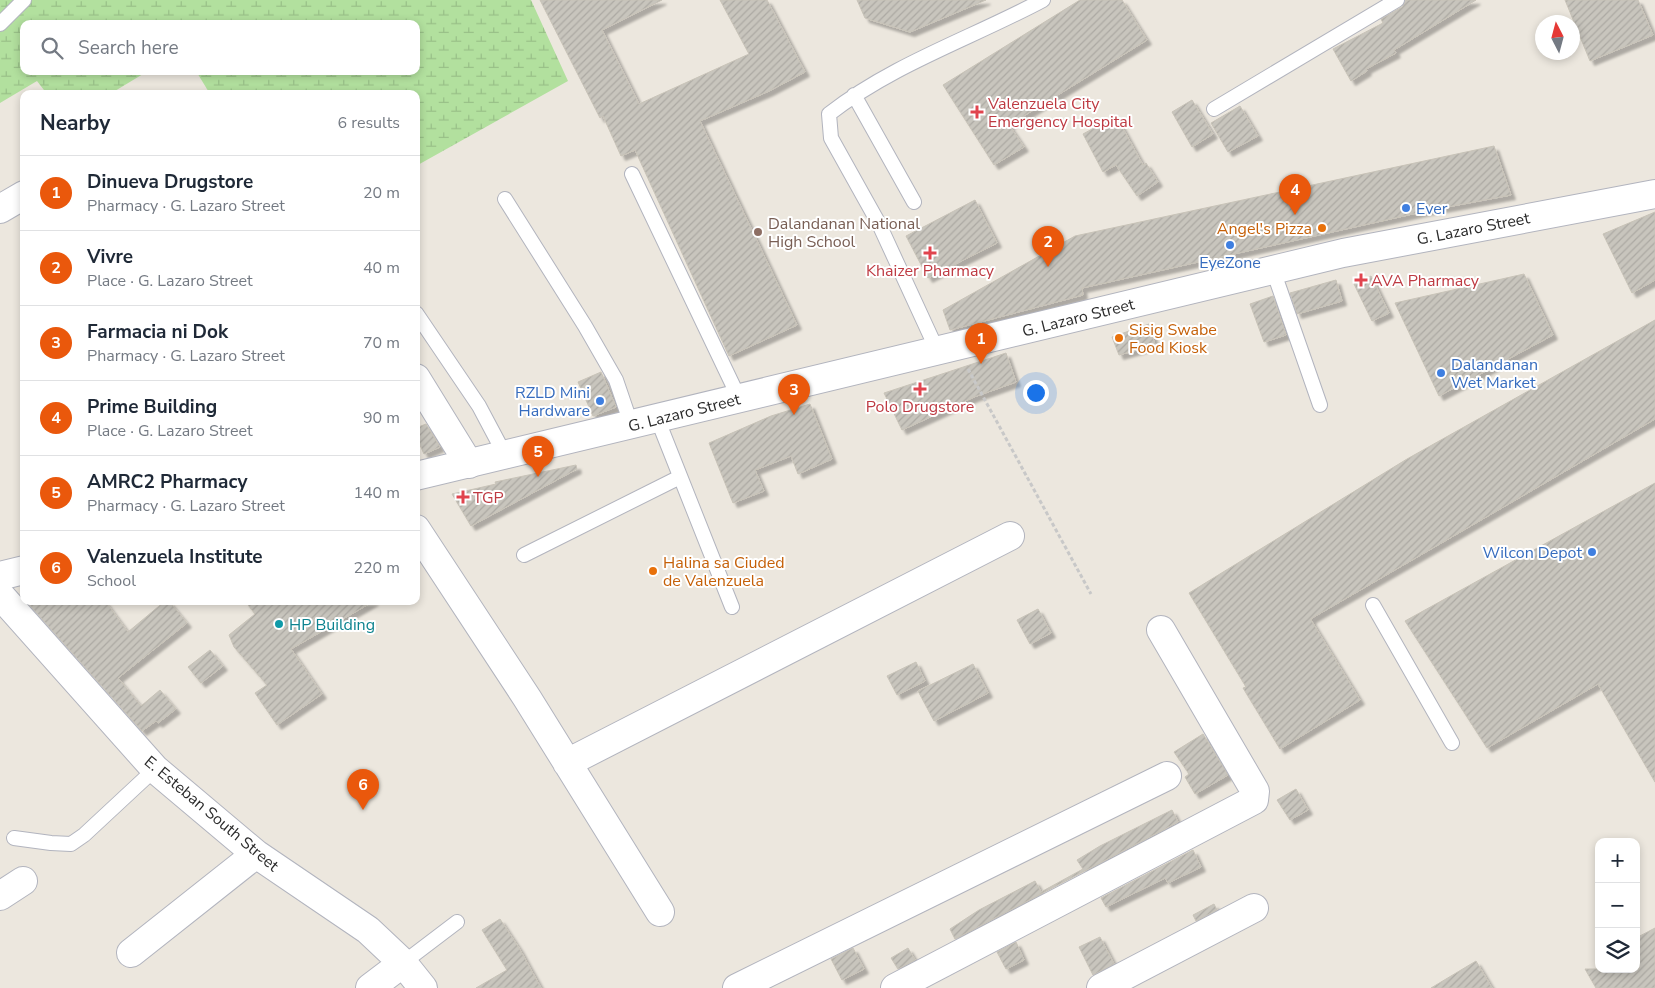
<!DOCTYPE html>
<html lang="en">
<head>
<meta charset="utf-8">
<style>
	:root { --surface:#fff; --page:#f6f6f7; --text:#1f2937; --muted:#747a83; --line:#e0e1e3; --accent:#ea580c }
	body { margin:0; font-family:"Nunito Sans",sans-serif; background:var(--page); color:var(--text) }
	.controls { position:absolute; right:15px; bottom:15px; display:grid; overflow:hidden; border-radius:10px; box-shadow:0 2px 8px #0003 }
	.controls button { width:45px; height:45px; display:grid; place-items:center; padding:0; border:0; border-bottom:1px solid var(--line); background:var(--surface); color:var(--text); font:25px sans-serif }
	.compass { position:absolute; left:1535px; top:15px; width:45px; height:45px; border-radius:50%; background:var(--surface); box-shadow:0 2px 8px #0003; rotate:354deg }
	.you { position:absolute; left:1035px; top:392px; width:18px; height:18px; margin:-12px; border:4px solid #fff; border-radius:50%; background:#1a73e8; box-shadow:0 0 0 8px #1a73e833 }
	.badge { display:grid; place-items:center; width:32px; height:32px; border-radius:50%; background:var(--accent); color:#fff; font-size:16px; font-weight:700 }
	.pin { position:absolute; translate:-50% -41px; filter:drop-shadow(0 1px 2px #0008) }
	.pin::after { content:''; position:absolute; top:26px; width:18px; height:15px; background:inherit; clip-path:polygon(0 0,100% 0,50% 100%) }
	.list { margin:0; padding:0; list-style:none }
	h2 { display:flex; justify-content:space-between; align-items:center; height:65px; margin:0; padding:0 20px; font-size:21px }
	h2 small { font-size:16px; font-weight:400; color:var(--muted) }
	.list li { display:grid; grid-template-columns:32px 1fr auto; gap:15px; align-items:center; box-sizing:border-box; height:75px; padding:0 20px; border-top:1px solid var(--line) }
	.list b { display:block; font-size:19px; white-space:nowrap }
	.list p { margin:0; font-size:16px; white-space:nowrap; color:var(--muted) }
	.list em { font-size:16px; font-style:normal; color:var(--muted) }
	.icon { flex:none; width:28px; height:28px; fill:none; stroke:currentColor; stroke-width:2; stroke-linecap:round; stroke-linejoin:round }
	.map { position:relative; flex:none; width:1655px; height:988px; overflow:hidden }
	.search { position:absolute; background:var(--surface); box-shadow:0 2px 8px #0003; left:20px; top:20px; width:400px; height:55px; display:flex; align-items:center; gap:12px; box-sizing:border-box; padding:0 18px; border-radius:10px; color:var(--muted); font-size:19px }
	.panel { position:absolute; background:var(--surface); box-shadow:0 2px 8px #0003; left:20px; top:90px; width:400px; height:515px; border-radius:10px }
	.map>svg:first-child { display:block }
	.wetland { fill:url(#wetland-marsh) }
	.building { fill:url(#building-hatch); stroke:#c8c3b8; filter:url(#shadow) }
	.lines { fill:none; stroke-linecap:round; stroke-linejoin:round }
	.service-casing { stroke:#b2b4be; stroke-width:16 }
	.minor-casing { stroke:#b2b4be; stroke-width:30 }
	.tertiary-casing { stroke:#b2b4be; stroke-width:30 }
	.path { stroke:#c8c8c8; stroke-width:3; stroke-dasharray:4 2.5; stroke-linecap:butt }
	.service { stroke:#fff; stroke-width:14 }
	.minor { stroke:#fff; stroke-width:28 }
	.tertiary { stroke:#fff; stroke-width:28 }
	.health-dot { fill:#e0444e; stroke:#fff; stroke-width:2 }
	.shop-dot { fill:#3f7fe0; stroke:#fff; stroke-width:2 }
	.food-dot { fill:#e8710a; stroke:#fff; stroke-width:2 }
	.education-dot { fill:#8d6e63; stroke:#fff; stroke-width:2 }
	.culture-dot { fill:#0f9aa8; stroke:#fff; stroke-width:2 }
	.labels { text-anchor:middle; stroke-width:4; stroke-linejoin:round; paint-order:stroke }
	.health-label { font-size:16px; fill:#be3a42; stroke:#fff; text-anchor:start }
	.shop-label { font-size:16px; fill:#366cbe; stroke:#fff; text-anchor:start }
	.education-label { font-size:16px; fill:#785e54; stroke:#fff; text-anchor:start }
	.food-label { font-size:16px; fill:#c56008; stroke:#fff; text-anchor:start }
	.street-label { font-size:16px; fill:#2b2b2b; stroke:#fff }
	.culture-label { font-size:16px; fill:#0d838f; stroke:#fff; text-anchor:start }
</style>
</head>
<body>
<div class="map">
<svg width="1655" height="988" viewBox="0 0 1655 988">
	<defs>
		<pattern id="wetland-marsh" width="20" height="14" patternUnits="userSpaceOnUse" patternTransform="scale(1.25)"><rect width="20" height="14" fill="#b2e09e"/><path d="M1 5h8M5 5V1M11 12h8M15 12V8" fill="none" stroke="#99c088"/></pattern>
		<pattern id="building-hatch" width="6" height="6" patternUnits="userSpaceOnUse" patternTransform="scale(1.25)"><rect width="6" height="6" fill="#c8c5bd"/><path d="M-1 1l2-2M0 6l6-6M5 7l2-2" fill="none" stroke="#aca9a3"/></pattern>
		<filter id="shadow"><feDropShadow dx="4.5" dy="4.5" stdDeviation="1" flood-color="#0004"/></filter>
	</defs>
	<rect width="100%" height="100%" fill="#ece7de"/>
	<path class="wetland" d="M0 0H531L568 81 416 166V94H210L196 71H416V24H24V71H148L110 94H47L37 81 0 103Z"/>
	<path class="building" d="M540 0H662L602 30 639 104 749 54 720 0H767L805 72 769 91 700 121 797 325 729 356 635 150 621 156 603 116 600 118Z
		M857 0H986L910 32 865 18Z
		M1080 0H1122L1147 40 1009 125 1024 147 994 165 943 85Z
		M1406 0H1476L1394 50 1396 53 1366 69 1367 71 1351 81 1333 49 1383 23 1381 19 1402 7Z
		M1565 0H1638L1653 35 1590 61Z
		M1192 100 1213 134 1192 147 1172 112Z
		M1240 106 1258 136 1228 152 1211 123Z
		M1116 116 1143 165 1146 163 1158 182 1137 196 1116 165 1103 172 1083 134Z
		M1494 146 1511 195 1426 211 1082 288 1083 295 950 330 943 310 1075 236Z
		M975 200 997 243 928 278 906 236Z
		M1655 212V280L1632 293 1603 234Z
		M1524 274 1553 335 1439 396 1395 303Z
		M1371 276 1389 313 1372 321 1354 284Z
		M1336 280 1342 301 1297 314 1290 293Z
		M1273 296 1286 335 1264 342 1250 304Z
		M1655 320V419L1312 618 1311 620 1360 700 1280 749 1243 688 1246 687 1189 593 1407 459Z
		M1149 324 1155 345 1119 355 1112 337Z
		M1006 353 1016 382 974 397 902 430 884 393Z
		M601 372 616 407 593 416 578 382Z
		M810 404 832 459 798 474 791 456 755 470 764 491 733 503 709 443 771 416Z
		M426 424 440 447 424 454 416 436V428Z
		M576 465 577 469 471 526 452 494 496 484 495 482Z
		M1655 483V782L1598 684 1487 748 1405 621Z
		M26 601H105L128 632 165 601H169L187 623 118 678 141 706 160 690 176 709 158 723 156 721 142 731Z
		M245 601H374L291 649 322 694 277 725 255 693 267 685 234 647 229 635 255 614Z
		M1038 609 1051 633 1030 644 1017 620Z
		M210 650 223 666 201 683 188 667Z
		M916 662 925 681 897 695 887 676Z
		M973 664 988 693 934 721 918 691Z
		M1203 734 1228 775 1195 794 1185 777 1189 774 1174 752Z
		M1296 789 1308 810 1290 820 1277 800Z
		M1172 810 1178 822 955 939 950 929 979 910 1035 881 1041 892 1083 869 1077 860 1100 846Z
		M1193 850 1201 867 1168 883 1165 878 1106 907 1101 898Z
		M1214 904 1217 910 1196 921 1193 915Z
		M500 919 519 948 541 988H476L507 970 482 930Z
		M1655 928V988H1596L1585 969H1636V938Z
		M1100 937 1114 964 1093 975 1079 947Z
		M1016 942 1024 960 1006 969 997 952Z
		M853 948 864 969 842 980 831 959Z
		M908 948 915 960 898 969 891 958Z
		M1476 961 1492 988H1431Z"/>
	<g class="lines">
		<defs>
			<path id="service" d="M0 24 24 0
				M854 95 914 202
				M1214 109 1397 0
				M632 174 739 398
				M505 199 585 326 616 380 631 424
				M1273 270 1320 405
				M416 313 479 406 505 455
				M937 350 879 224 831 138 829 114C893 64 972 38 1043 0
				M657 418 732 607
				M524 555 680 477
				M1373 605 1452 743
				M14 838 51 843 71 844 84 835 155 769
				M403 963 457 922"/>
			<path id="minor" d="M0 209 24 195
				M416 378 469 464
				M416 529 527 698 660 912
				M0 595 155 769 256 854 368 930 403 963 423 988
				M567 763 1010 536
				M0 896 23 881
				M131 953 256 854
				M370 988 403 963
				M737 988 1167 776
				M895 988 1254 800 1255 791 1161 630
				M1101 988 1254 908"/>
			<path id="tertiary" d="M416 476 1343 253 1655 194
				M0 576 24 570"/>
		</defs>
		<use href="#service" class="service-casing"/>
		<use href="#minor" class="minor-casing"/>
		<use href="#tertiary" class="tertiary-casing"/>
		<path class="path" d="M968 369 1091 594"/>
		<use href="#service" class="service"/>
		<use href="#minor" class="minor"/>
		<use href="#tertiary" class="tertiary"/>
	</g>
	<g class="health-dot">
		<path d="M974.5 104.5h5v5h5v5h-5v5h-5v-5h-5v-5h5z"/>
		<path d="M927.5 245.5h5v5h5v5h-5v5h-5v-5h-5v-5h5z"/>
		<path d="M1358.5 272.5h5v5h5v5h-5v5h-5v-5h-5v-5h5z"/>
		<path d="M917.5 381.5h5v5h5v5h-5v5h-5v-5h-5v-5h5z"/>
		<path d="M460.5 489.5h5v5h5v5h-5v5h-5v-5h-5v-5h5z"/>
	</g>
	<g class="shop-dot">
		<circle cx="1406" cy="208" r="5"/>
		<circle cx="1230" cy="245" r="5"/>
		<circle cx="1441" cy="373" r="5"/>
		<circle cx="600" cy="401" r="5"/>
		<circle cx="1592" cy="552" r="5"/>
	</g>
	<g class="food-dot">
		<circle cx="1322" cy="228" r="5"/>
		<circle cx="1119" cy="338" r="5"/>
		<circle cx="653" cy="571" r="5"/>
	</g>
	<circle class="education-dot" cx="758" cy="232" r="5"/>
	<circle class="culture-dot" cx="279" cy="624" r="5"/>
	<g class="labels">
		<g class="health-label">
			<text x="988" y="109">Valenzuela City<tspan x="988" dy="18">Emergency Hospital</tspan></text>
			<text x="930" y="276" text-anchor="middle">Khaizer Pharmacy</text>
			<text x="1371" y="286">AVA Pharmacy</text>
			<text x="920" y="412" text-anchor="middle">Polo Drugstore</text>
			<text x="473" y="503">TGP</text>
		</g>
		<g class="shop-label">
			<text x="1416" y="214">Ever</text>
			<text x="1230" y="268" text-anchor="middle">EyeZone</text>
			<text x="1451" y="370">Dalandanan<tspan x="1451" dy="18">Wet Market</tspan></text>
			<text x="590" y="398" text-anchor="end">RZLD Mini<tspan x="590" dy="18">Hardware</tspan></text>
			<text x="1582" y="558" text-anchor="end">Wilcon Depot</text>
		</g>
		<g class="education-label">
			<text x="768" y="229">Dalandanan National<tspan x="768" dy="18">High School</tspan></text>
		</g>
		<g class="food-label">
			<text x="1312" y="234" text-anchor="end">Angel's Pizza</text>
			<text x="1129" y="335">Sisig Swabe<tspan x="1129" dy="18">Food Kiosk</tspan></text>
			<text x="663" y="568">Halina sa Ciuded<tspan x="663" dy="18">de Valenzuela</tspan></text>
		</g>
		<g class="street-label">
			<text transform="translate(1473 228) rotate(-11)" y="6">G. Lazaro Street</text>
			<text transform="translate(1078 317) rotate(-14)" y="6">G. Lazaro Street</text>
			<text transform="translate(684 412) rotate(-14)" y="6">G. Lazaro Street</text>
			<text transform="translate(212 813) rotate(40)" y="6">E. Esteban South Street</text>
		</g>
		<g class="culture-label">
			<text x="289" y="630">HP Building</text>
		</g>
	</g>
</svg>
<div class="controls">
<button>+</button>
<button>−</button>
<button><svg class="icon" aria-label="layers" viewBox="0 0 24 24"><path d="M12 4l9 5-9 5-9-5zM3 14l9 5 9-5"/></svg></button>
</div>
<svg class="compass" viewBox="-18 -18 36 36"><path d="M0-13l5 13h-10z" fill="#e53935"/><path d="M0 13l5-13h-10z" fill="#747a83"/></svg>
<div class="you"></div>
<div class="pin badge" style="left:981px;top:364px">1</div>
<div class="pin badge" style="left:1048px;top:267px">2</div>
<div class="pin badge" style="left:794px;top:415px">3</div>
<div class="pin badge" style="left:1295px;top:215px">4</div>
<div class="pin badge" style="left:538px;top:477px">5</div>
<div class="pin badge" style="left:363px;top:810px">6</div>
<div class="search"><svg class="icon" aria-label="search" viewBox="0 0 24 24"><circle cx="10" cy="10" r="6"/><path d="M15 15l6 6"/></svg>Search here</div>
<section class="panel">
<h2>Nearby<small>6 results</small></h2>
<ul class="list">
<li><span class="badge">1</span><div><b>Dinueva Drugstore</b><p>Pharmacy · G. Lazaro Street</p></div><em>20 m</em></li>
<li><span class="badge">2</span><div><b>Vivre</b><p>Place · G. Lazaro Street</p></div><em>40 m</em></li>
<li><span class="badge">3</span><div><b>Farmacia ni Dok</b><p>Pharmacy · G. Lazaro Street</p></div><em>70 m</em></li>
<li><span class="badge">4</span><div><b>Prime Building</b><p>Place · G. Lazaro Street</p></div><em>90 m</em></li>
<li><span class="badge">5</span><div><b>AMRC2 Pharmacy</b><p>Pharmacy · G. Lazaro Street</p></div><em>140 m</em></li>
<li><span class="badge">6</span><div><b>Valenzuela Institute</b><p>School</p></div><em>220 m</em></li>
</ul>
</section>
</div>
</body>
</html>
